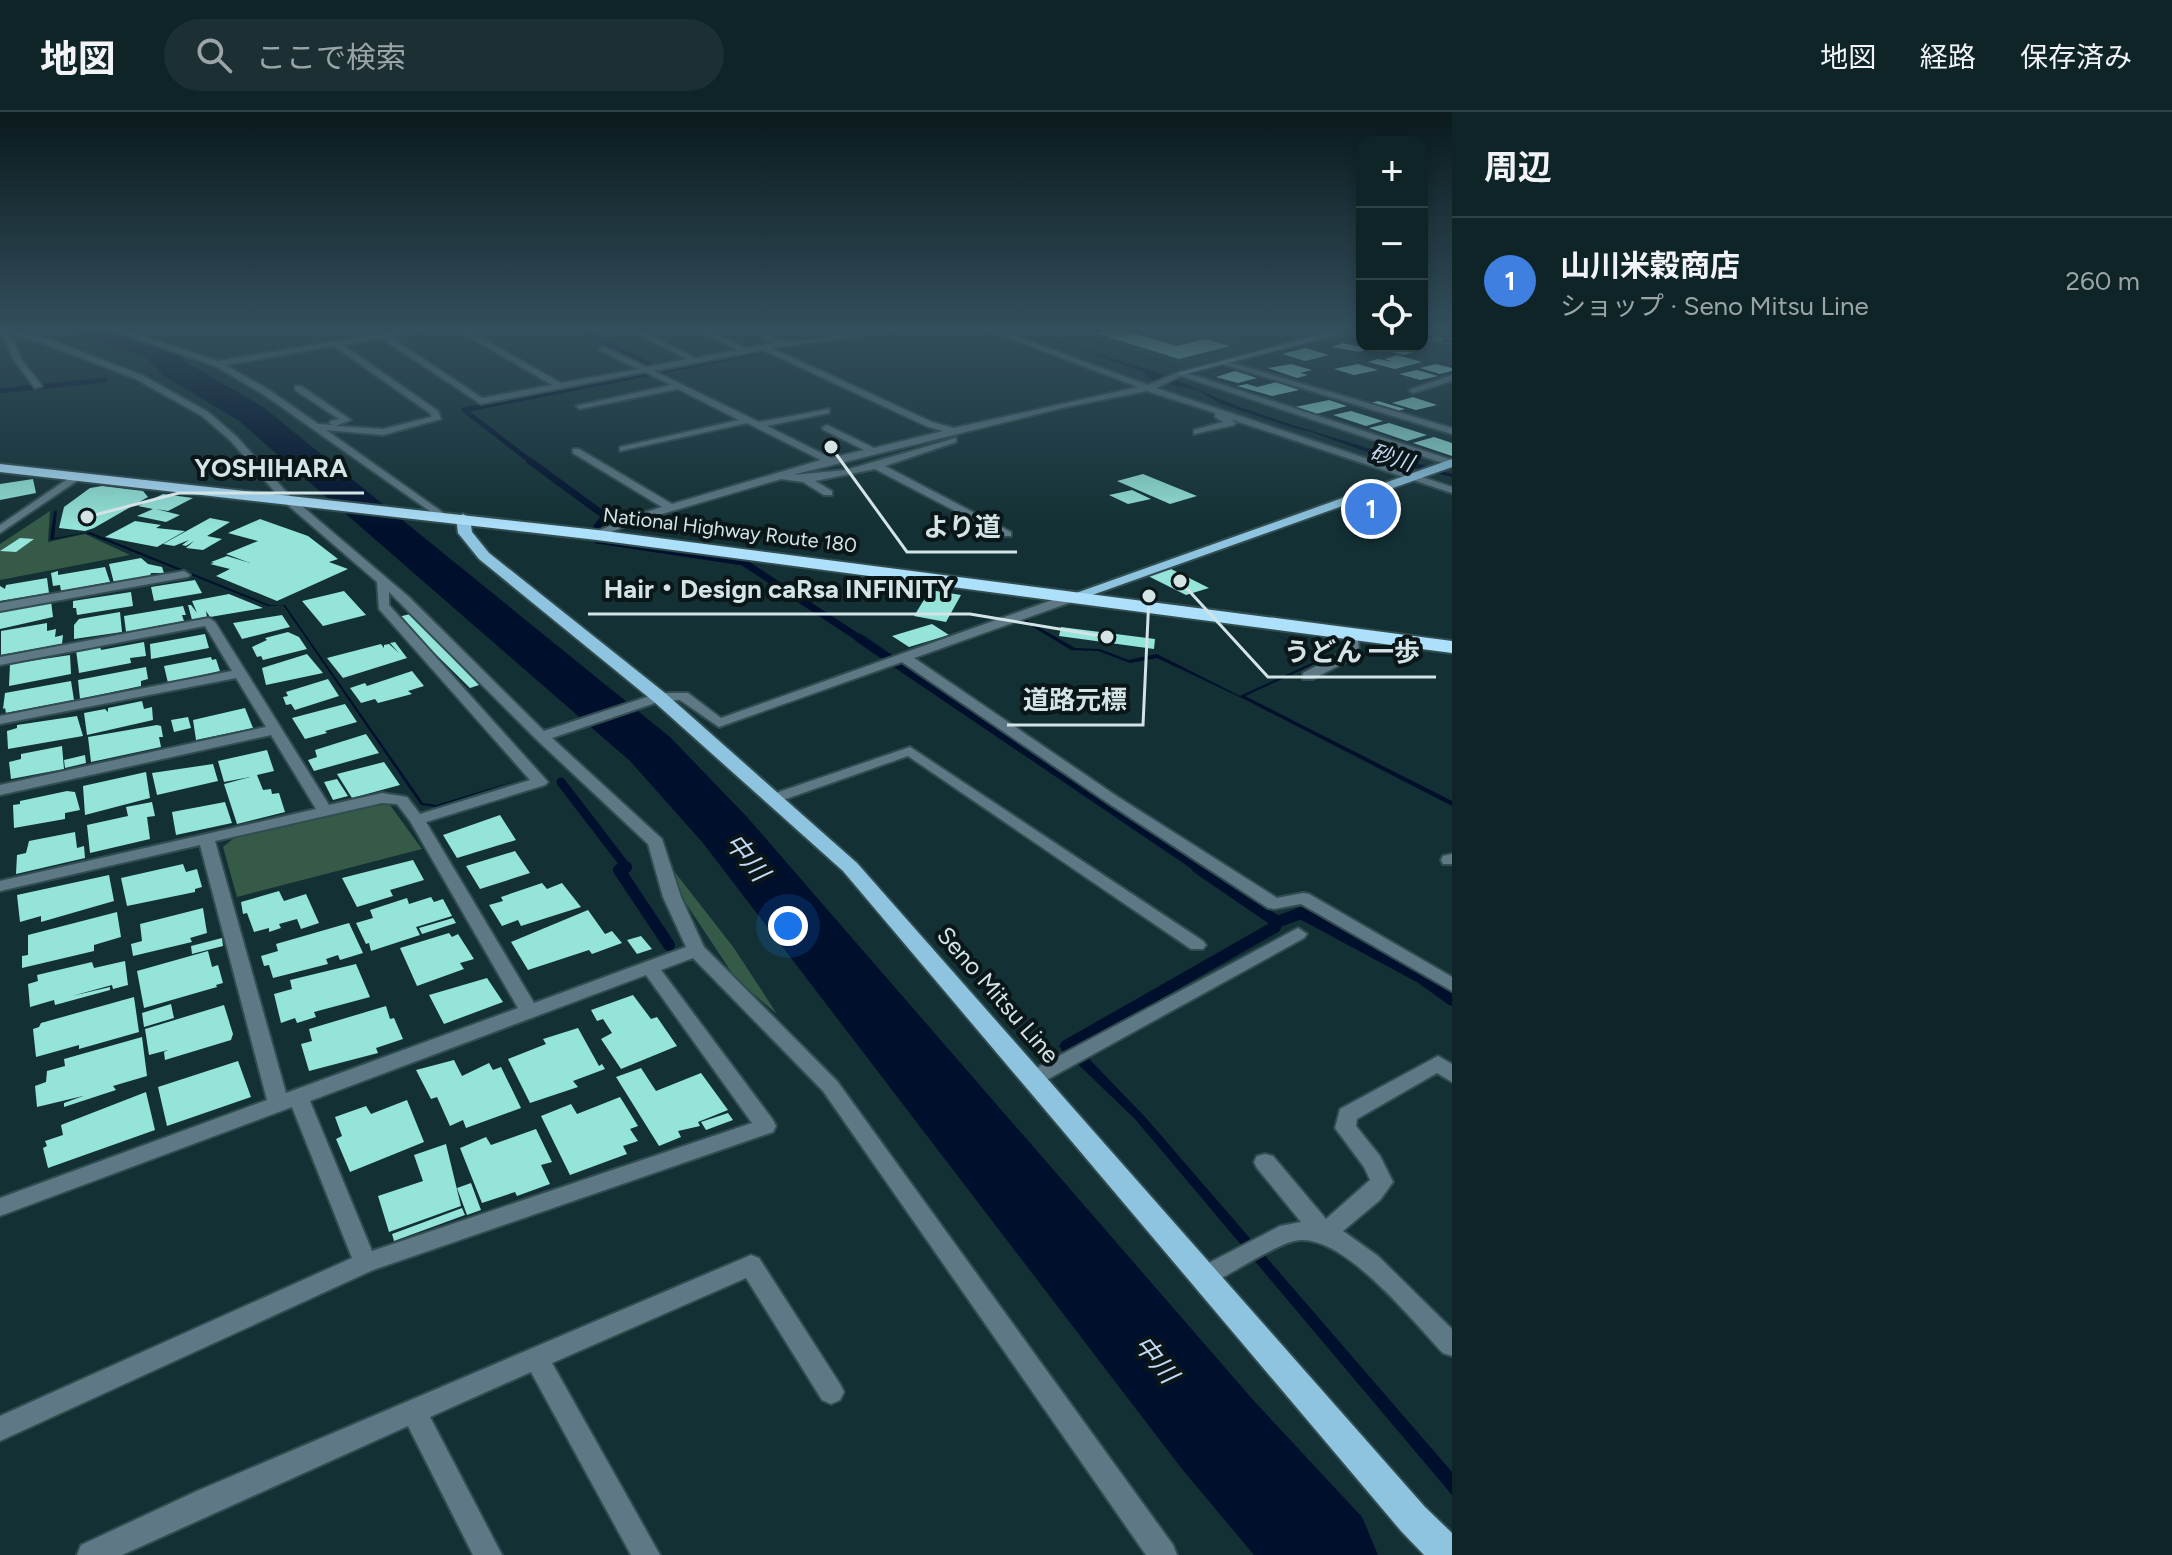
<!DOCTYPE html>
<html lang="ja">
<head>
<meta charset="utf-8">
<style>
	:root { --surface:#0e2427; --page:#1c3033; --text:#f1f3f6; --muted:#9ba4a7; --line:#2e4144; --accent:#ea580c }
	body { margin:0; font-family:Figtree,"Noto Sans JP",sans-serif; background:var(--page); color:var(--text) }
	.controls { position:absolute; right:24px; top:24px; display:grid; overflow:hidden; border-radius:16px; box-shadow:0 4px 12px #0003 }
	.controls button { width:72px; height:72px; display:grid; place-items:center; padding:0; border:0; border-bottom:2px solid var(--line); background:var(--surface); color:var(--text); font:40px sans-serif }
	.you { position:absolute; left:788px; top:814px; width:28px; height:28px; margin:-20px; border:6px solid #fff; border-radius:50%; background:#1a73e8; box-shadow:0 0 0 12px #1a73e833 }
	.badge { display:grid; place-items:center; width:52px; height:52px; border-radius:50%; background:var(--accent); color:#fff; font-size:26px; font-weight:700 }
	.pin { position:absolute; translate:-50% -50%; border:4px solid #fff; box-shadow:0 2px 8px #0006 }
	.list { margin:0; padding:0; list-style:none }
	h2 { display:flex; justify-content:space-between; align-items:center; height:104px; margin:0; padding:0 32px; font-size:34px }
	h2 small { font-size:26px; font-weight:400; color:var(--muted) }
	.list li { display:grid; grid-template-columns:52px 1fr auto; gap:24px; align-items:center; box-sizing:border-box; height:128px; padding:0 32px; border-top:2px solid var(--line) }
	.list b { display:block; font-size:30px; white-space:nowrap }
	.list p { margin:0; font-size:26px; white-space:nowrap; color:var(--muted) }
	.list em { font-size:26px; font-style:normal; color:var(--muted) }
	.icon { flex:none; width:44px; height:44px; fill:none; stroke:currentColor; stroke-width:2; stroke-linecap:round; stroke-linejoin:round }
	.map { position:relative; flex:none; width:1452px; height:1443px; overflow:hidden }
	header { display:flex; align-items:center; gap:48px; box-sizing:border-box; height:112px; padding:0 40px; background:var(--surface); border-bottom:2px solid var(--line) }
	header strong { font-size:38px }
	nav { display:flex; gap:44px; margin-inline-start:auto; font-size:28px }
	.search { width:560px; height:72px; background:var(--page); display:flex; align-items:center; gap:20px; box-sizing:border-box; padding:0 28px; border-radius:44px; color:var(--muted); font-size:30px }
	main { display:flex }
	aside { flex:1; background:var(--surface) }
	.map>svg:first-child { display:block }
	.built { fill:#133c41 }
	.green { fill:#355b48 }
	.water { fill:#00102c }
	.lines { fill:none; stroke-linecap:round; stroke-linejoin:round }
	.stream-far3 { stroke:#00102c; stroke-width:5 }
	.stream-far2 { stroke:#00102c; stroke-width:7 }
	.stream-far1 { stroke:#00102c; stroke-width:9 }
	.stream { stroke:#00102c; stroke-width:12 }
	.river { fill:#00102c; fill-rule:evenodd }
	.building { fill:#94e4d9 }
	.street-casing { stroke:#324d50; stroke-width:4 }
	.secondary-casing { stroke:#324d50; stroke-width:4 }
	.primary-casing { stroke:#324d50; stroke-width:4 }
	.highway-casing { stroke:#324d50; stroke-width:4 }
	.street { fill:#5e7885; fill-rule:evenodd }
	.secondary { fill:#7aa3b8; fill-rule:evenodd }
	.primary { fill:#8ec4e0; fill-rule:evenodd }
	.highway { fill:#ade0fb; fill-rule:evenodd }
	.rail-casing { stroke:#6c8387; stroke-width:5 }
	.rail { stroke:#0a1618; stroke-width:3; stroke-dasharray:10; stroke-linecap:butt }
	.labels { text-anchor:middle; stroke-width:8; stroke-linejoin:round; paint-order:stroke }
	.far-street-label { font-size:20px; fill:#d3e3e6; stroke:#0a1618 }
	.far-water-label { font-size:22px; font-style:italic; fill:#c4d9f4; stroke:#0a1618 }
	.street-label { font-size:24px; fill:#d3e3e6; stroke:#0a1618 }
	.water-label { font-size:26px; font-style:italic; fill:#c4d9f4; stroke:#0a1618 }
	.leader { fill:none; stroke:#d3e3e6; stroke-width:3 }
	.callout-dot { fill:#d3e3e6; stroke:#0a1618; stroke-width:3 }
	.callout-label { font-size:26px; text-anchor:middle; font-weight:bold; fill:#d3e3e6; stroke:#0a1618; stroke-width:8; stroke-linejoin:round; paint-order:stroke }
</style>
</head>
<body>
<header>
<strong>地図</strong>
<div class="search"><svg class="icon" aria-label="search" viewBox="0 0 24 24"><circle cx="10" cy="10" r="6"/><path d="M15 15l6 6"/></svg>ここで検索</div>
<nav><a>地図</a><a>経路</a><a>保存済み</a></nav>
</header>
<main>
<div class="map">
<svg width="1452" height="1443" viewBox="0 0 1452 1443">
	<rect width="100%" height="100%" fill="#133034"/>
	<path class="built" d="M1065 215H1190L1263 236 1188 255Z"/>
	<path class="green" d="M50 399 48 430 85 422 130 443 0 468V432Z
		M379 692 390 693 422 737 237 785 223 735 234 726Z
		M674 759 734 836 777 902 736 867 679 781Z"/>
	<path class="water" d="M1014 215 1162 262 1237 294 1293 313 1452 362V365L1406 354 1311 320 1290 315 1221 292 1199 279 1149 267 1144 260Z
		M54 399H57L54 426 90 420 270 493H285L423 691 436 693 518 668 436 695 421 693 283 493 268 494 86 421 50 428Z
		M1023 506 1075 536 1100 537 1128 548 1157 542 1240 584 1323 546 1273 521 1327 546 1245 584 1452 689V694L1246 588 1157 546 1130 551 1098 539 1071 538 1020 507Z
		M1071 928 1146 1006 1452 1360V1383L1135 1007 1059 934Z"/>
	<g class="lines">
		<path class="stream-far3" d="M23 215 42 220 52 215
			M574 215 662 259
			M0 279 105 268
			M533 351 464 298 800 232"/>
		<path class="stream-far2" d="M530 349 605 404 597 415
			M597 428 743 450 862 528"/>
		<path class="stream-far1" d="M859 526 1200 757
			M561 670 627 756 623 757"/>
		<path class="stream" d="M626 755 619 758 669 833
			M1277 810 1301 801 1420 865 1452 888
			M1068 936 1066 934 1275 815 1277 810 1197 755"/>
		<path class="river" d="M68 215H113L168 232 186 250 263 295 670 625 747 705 1254 1289 1362 1405 1378 1443H1254L1182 1357 703 731 630 649 239 309 164 264 146 246 73 221Z"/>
	</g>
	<path class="building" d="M1120 217 1176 234 1205 227 1230 234 1179 247 1096 221Z
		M1343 231 1370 237 1360 240 1331 235Z
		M1395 234H1406L1421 238 1404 243 1383 238Z
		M1305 236 1329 243 1305 249 1282 242Z
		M1397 243 1422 250 1395 257 1368 250 1378 247 1393 250 1385 247Z
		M1291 252 1312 258 1300 261 1308 263 1297 266 1268 256Z
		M1358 252 1378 258 1354 263 1334 257Z
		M1436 252 1452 256V259L1440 262 1420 256Z
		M1417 258 1438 264 1420 268 1399 262Z
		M1235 259 1257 266 1238 271 1216 265Z
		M1277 270 1299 278 1272 284 1237 274 1247 272 1257 275Z
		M1413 285 1437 293 1416 298 1392 291Z
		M1329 288 1347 294 1316 302 1295 295Z
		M1378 289 1405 297 1394 300 1367 292Z
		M1351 299 1383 309 1366 314 1333 303Z
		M1389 311 1427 323 1407 329 1369 316Z
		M1434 325 1452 331V344L1413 331Z
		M1143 362 1197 384 1170 392 1117 369Z
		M33 367 36 381 0 388V372Z
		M102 374 143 379 148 385 94 416 85 419 59 416 64 395 90 376Z
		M1132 378 1151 387 1128 392 1109 383Z
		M163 382 193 386 168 399 156 397 180 403 166 410 137 404 153 397 138 394Z
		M210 406 230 410 207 424 222 427 203 438 186 436 194 429 186 434 182 433 189 428 174 434 163 432Z
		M260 407 308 424 338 447 329 450 348 457 277 489 216 464 230 457 210 452 214 451 211 450 227 444 250 451 226 442 258 429 228 421Z
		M135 409 161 413 156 416 185 419 157 435 105 425Z
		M20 426 34 427 16 440 0 439Z
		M141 446 148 452 162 455 164 461H151L150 464 114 471 109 452Z
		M105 455 110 470 61 479 60 473 53 474 51 461 58 459V463Z
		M1171 457 1209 476 1186 483 1148 464Z
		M47 466 49 481 0 489V474L5 477 6 473Z
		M195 468 202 481 154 489 151 475Z
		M930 478 961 483 946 510 914 504Z
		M344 479 366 503 323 514 302 489Z
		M131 480 133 494 77 503 76 496H73V489Z
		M229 482 263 496 210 505 206 499 207 505 192 508 188 493H191L197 501 192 489Z
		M51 489 53 505 0 517V498Z
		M183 494 186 503H182L184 509 126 520 124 504Z
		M120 500 122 520 74 527V513L79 507Z
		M410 502 479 573 470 576 398 505Z
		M282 503 290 515 242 527 233 511Z
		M47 511V519L56 517 55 525 63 523 62 532 1 543V519Z
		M932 512 949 523 909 535 892 524Z
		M1061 515 1155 527 1154 537 1059 524Z
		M288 520 299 525 307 537 263 548 261 544 257 545 252 535 267 528 265 526Z
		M205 522 209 536 151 547 150 532Z
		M144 530 146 544 130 546 131 551 79 561 76 538 100 534 101 538Z
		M395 530 407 546 343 566 327 546 381 532 384 536V533L389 532 399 541 390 531Z
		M307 542 323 561 266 573 262 556Z
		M70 543 71 562 9 574 10 552Z
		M211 545 212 548 216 547 220 559 168 571 164 554Z
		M146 555 148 567 141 569V574L80 587 78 568Z
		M412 559 424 574 408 579 412 582 378 591 375 587 361 591 350 576 365 571 367 574Z
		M328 567 339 584 295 598 291 592 286 593 283 585 288 584 286 580Z
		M71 569 74 588 6 601 5 596 3 597 5 581Z
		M142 589 144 597 152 595 153 608 87 623 84 601 105 597 108 600V596Z
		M345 592 357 610 325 619 327 621 305 627 292 606Z
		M245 596 253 616 196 628 193 608Z
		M77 604 83 624 8 637 7 619 17 616V613Z
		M188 605 191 616 174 620 171 608Z
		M157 613 161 614 163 625H159L161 635 91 650 88 625Z
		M366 622 379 641 314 659 308 648 317 645 315 638Z
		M62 634 64 657 11 667 9 650 21 647V642Z
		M267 638 274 659 257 663 263 678 271 677 272 682 279 681 285 700 237 712 224 672 250 665 224 670 218 649Z
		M85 643 86 651 65 656 64 648Z
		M384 650 400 673 352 686 337 662Z
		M213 652 218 669 157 683 152 661Z
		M146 660 150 686 85 703 83 674Z
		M337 667 348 684 333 688 324 670Z
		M67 679 75 680 80 698 65 701V707L14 716 13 693 20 692V689Z
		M152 690 155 704 147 705 150 727 90 741 87 713 128 704 126 695Z
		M225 690 232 711 176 723 172 700Z
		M500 703 516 728 457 746 443 723Z
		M75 720 77 736 84 734 85 746 16 762 17 743 26 741 29 729Z
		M515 739 530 761 480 777 466 754Z
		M413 748 424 768 390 778 393 784 357 795 342 766Z
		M183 752 186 760 197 757 202 775 195 777V780L127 794 121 766Z
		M109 763 114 789 41 810V804L20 810 17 783Z
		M542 771 547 777 562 771 581 795 521 814 518 808 502 814 489 793 503 789 501 785Z
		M279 779 284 789 306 782 319 811 301 817 297 807 279 812 281 816 269 820V816L254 820 247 801 243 802 241 790Z
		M431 785 434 790 443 787 452 804 416 815 420 823 371 839 369 831 366 832 356 811 373 806 370 798 407 786 409 792Z
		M203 796 207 821 190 826 192 830 133 844 131 832 142 829 140 812Z
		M588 798 605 822 612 819 622 831 592 842 589 838 528 858 511 830Z
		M117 800 121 825 94 833V839L22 856V844L28 843V823Z
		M453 806 456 811 422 822 419 816Z
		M349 811 363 841 340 848 338 843 326 847 328 852 273 866 269 853 264 854 261 844 278 839 276 832Z
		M449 821 452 825 458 822 474 847 460 851 464 857 417 874 400 836Z
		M641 824 652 837 637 842 627 828Z
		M222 826 223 834 192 842 191 834Z
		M208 839 212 855 218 853 223 871 216 873 217 875 144 896 137 859Z
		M125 849 128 873 113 877 112 873 72 884 110 875V878L55 893 54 888 30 895 28 872 38 869 37 863 92 850 94 856Z
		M356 852 370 885 314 900 316 905 297 911 295 906 281 911 274 882 292 877 290 868Z
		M487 866 503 890 444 912 429 883Z
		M633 883 651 907 657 905 677 934 621 957 601 927 612 921 603 907 597 909 591 898Z
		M134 885 139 920 79 937V933L36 945 33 917 39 915 41 911Z
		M171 892 174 906 144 915 142 901Z
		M224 893 233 922 231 928 165 948 164 940 168 938 149 943 145 917Z
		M386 894 390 907 394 906 403 927 376 936 378 941 309 959 301 932 312 929 309 917Z
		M578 916 599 954 602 952 605 957 573 969 578 975 530 991 508 947 546 932 543 927Z
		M142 925 147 964 113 974 116 978 64 995V991L83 984 37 995 35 974 46 970 47 959 65 954 64 947Z
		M454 948 462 964 489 951 493 958 501 955 521 996 466 1016 463 1008 450 1014 437 985 431 987 416 958Z
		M238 949 251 985 167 1014 158 975Z
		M641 956 656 979 701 961 728 998 698 1010 700 1014 678 1019 681 1025 659 1034 616 965Z
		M146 980 155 1018 48 1056 43 1036 47 1034 45 1029 63 1023 61 1013Z
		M620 985 638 1014 630 1017 638 1029 623 1034 627 1042 570 1063 541 1004 571 992 577 1002Z
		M407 988 424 1030 350 1060 336 1027 342 1024 335 1005 366 994 371 1002Z
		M728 1001 733 1008 706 1018 701 1010Z
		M536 1017 552 1050 541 1053 550 1072 517 1084 515 1080 482 1091 460 1036 486 1025 491 1033Z
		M446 1032 461 1094 389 1120 378 1084 423 1069 414 1043Z
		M471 1071 481 1098 467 1103 457 1076Z
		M462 1096 465 1103 394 1129 392 1122Z"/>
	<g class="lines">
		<defs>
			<path id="street" d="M0 215 48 227 142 263 208 300 237 325 290 384 409 485 544 619 659 581H688L721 606 1069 482H1077V488L914 546 1118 685 1277 786 1303 781 1309 782 1452 865V879L1301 792 1274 797 1268 796 1108 691 902 550 719 615 680 588 661 589 552 626 662 727 681 785 704 835 837 969 1173 1433 1177 1443H1146L823 979 693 846 661 858 773 1008 776 1014 773 1020 373 1158 0 1329V1304L352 1146 292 995 0 1104V1086L267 988 200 733 0 779V769L316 697 271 623 0 683V673L266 615 236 566 0 612V604L232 559 205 514 0 553V545L209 506 215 510 329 693 382 681 407 685 420 702 530 668 379 497 377 470 282 388 231 329 202 304 136 267 42 231 7 221 14 229 21 247 42 274 35 276 13 247 6 230 0 223ZM389 480 537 628 648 732 663 785 686 835 534 891 426 710 545 673 548 670 389 493ZM382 691 397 692 410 709 518 896 286 981 215 729ZM646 863 752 1011 372 1139 310 989Z
				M103 215H114L218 249 421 215H438L390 225 482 286 552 273 453 215H462L561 271 638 257 599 238 602 234 647 255 687 247 623 215H633L696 246 737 238 691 215H701L746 236 773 231 745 215C761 215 772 229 786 229 830 229 873 215 918 215L772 236 932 310 954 316 1138 275 980 215H991L1148 273 1181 259 1452 348V354L1181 264 1156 276 1452 375V381L1230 307 1236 311 1234 313 1194 322V318L1223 310 1215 305V301L1147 279 1066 295 792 363 846 358 956 326V330L885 354 1011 420V424H1003L875 357 815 369 832 379V383H824L803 370 781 367 638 409 597 426 591 423 593 421 630 405 662 395 573 341V337H579L672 392 821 348 747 311 620 339V335L739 308 678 277 580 297 576 294 671 273 645 260 481 292 381 226 343 233 438 299 441 307 383 323 326 318 445 402 446 404 441 407 263 282 215 254ZM334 234 431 302V305L383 317 335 314 351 308 301 274H295V278L339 307 331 309 329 311 333 313 318 312 269 278 226 253ZM763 238 926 314 943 319 874 336 827 313 822 316 824 318 864 338 831 346 767 314 829 301V297L759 310 654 259Z
				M1222 248 1452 316V322L1222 252Z
				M1452 263V269L1413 281 1409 278Z
				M75 362 84 364 0 421V413Z
				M184 459 190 463 188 465 0 499V491Z
				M1352 518 1358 522 1359 543 1313 567H1303V561L1347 538 1346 522Z
				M910 635 1203 829 1206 833 1203 837H1191L908 644 780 689H770L767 686 770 683Z
				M1452 742V752H1443L1441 748 1443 744Z
				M1298 816 1307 822 1304 826 1041 971 1034 973 1027 971 1024 966 1027 961Z
				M1438 944 1452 952V970L1437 961 1357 1007 1356 1014 1380 1044 1393 1070 1380 1088 1343 1119 1378 1144 1452 1217V1244L1443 1241C1413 1210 1341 1118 1294 1129 1274 1134 1232 1161 1211 1172L1203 1175 1195 1172 1191 1165 1195 1158 1280 1114 1301 1110 1257 1056 1254 1050 1257 1044 1265 1042 1273 1044 1326 1107 1370 1068 1364 1055 1335 1016 1340 997Z
				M751 1143 759 1146 840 1272 844 1280 840 1288 831 1292 822 1288 746 1166 552 1251 660 1443H631L531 1260 430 1305 502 1443H473L408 1314 122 1443H77L81 1433 197 1379Z"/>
			<path id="secondary" d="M1336 215H1346L1330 225 1181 263 1177 261 1324 221Z"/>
			<path id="primary" d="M1452 347V355L1078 488H1068L1065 485Z
				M463 402 470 406 472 420 489 441 665 581 857 751 1425 1395 1452 1421V1443H1424L1401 1419 843 759 653 589 479 447 458 421 456 406Z"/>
			<path id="highway" d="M0 352 597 418 1452 529V541L597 428 0 360Z"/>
		</defs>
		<use href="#street" class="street-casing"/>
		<use href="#secondary" class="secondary-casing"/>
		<use href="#primary" class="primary-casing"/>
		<use href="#highway" class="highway-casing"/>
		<use href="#street" class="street"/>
		<use href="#secondary" class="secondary"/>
		<use href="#primary" class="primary"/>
		<use href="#highway" class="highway"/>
		<defs>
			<path id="rail" d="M1422 224 1452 230"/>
		</defs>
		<use href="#rail" class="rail-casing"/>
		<use href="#rail" class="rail"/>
	</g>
	<linearGradient id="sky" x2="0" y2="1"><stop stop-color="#0a1a1d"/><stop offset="0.52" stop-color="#334e5c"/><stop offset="1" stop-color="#334e5c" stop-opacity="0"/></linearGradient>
	<rect width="1452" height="417" fill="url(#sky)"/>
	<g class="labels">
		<g class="far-street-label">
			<text transform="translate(730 418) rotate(7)" y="7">National Highway Route 180</text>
		</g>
		<g class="far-water-label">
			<text transform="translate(1392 345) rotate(17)" y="8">砂川</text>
		</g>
		<g class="street-label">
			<text transform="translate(998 883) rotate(49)" y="8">Seno Mitsu Line</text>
		</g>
		<g class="water-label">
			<text transform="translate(747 745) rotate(51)" y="9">中川</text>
			<text transform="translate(1156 1247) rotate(51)" y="9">中川</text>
		</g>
	</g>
	<path class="leader" d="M87 405L179 381H364M831 335L907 440H1017M1107 525L970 502H588M1180 469L1268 565H1436M1149 484L1143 613H1007"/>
	<g class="callout-dot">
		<circle cx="87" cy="405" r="8"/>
		<circle cx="831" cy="335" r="8"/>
		<circle cx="1107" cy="525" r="8"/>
		<circle cx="1180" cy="469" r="8"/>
		<circle cx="1149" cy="484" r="8"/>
	</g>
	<g class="callout-label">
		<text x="271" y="365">YOSHIHARA</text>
		<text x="962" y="424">より道</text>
		<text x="779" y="486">Hair・Design caRsa INFINITY</text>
		<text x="1352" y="549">うどん 一歩</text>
		<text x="1075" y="597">道路元標</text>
	</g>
</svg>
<div class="controls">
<button>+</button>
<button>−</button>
<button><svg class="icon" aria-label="locate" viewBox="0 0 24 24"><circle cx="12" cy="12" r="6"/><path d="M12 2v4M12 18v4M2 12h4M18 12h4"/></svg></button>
</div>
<div class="you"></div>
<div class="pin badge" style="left:1371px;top:397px;background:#3f7fe0">1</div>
</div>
<aside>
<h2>周辺<small></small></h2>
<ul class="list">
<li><span class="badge" style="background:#3f7fe0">1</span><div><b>山川米穀商店</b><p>ショップ · Seno Mitsu Line</p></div><em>260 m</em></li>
</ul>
</aside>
</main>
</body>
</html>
